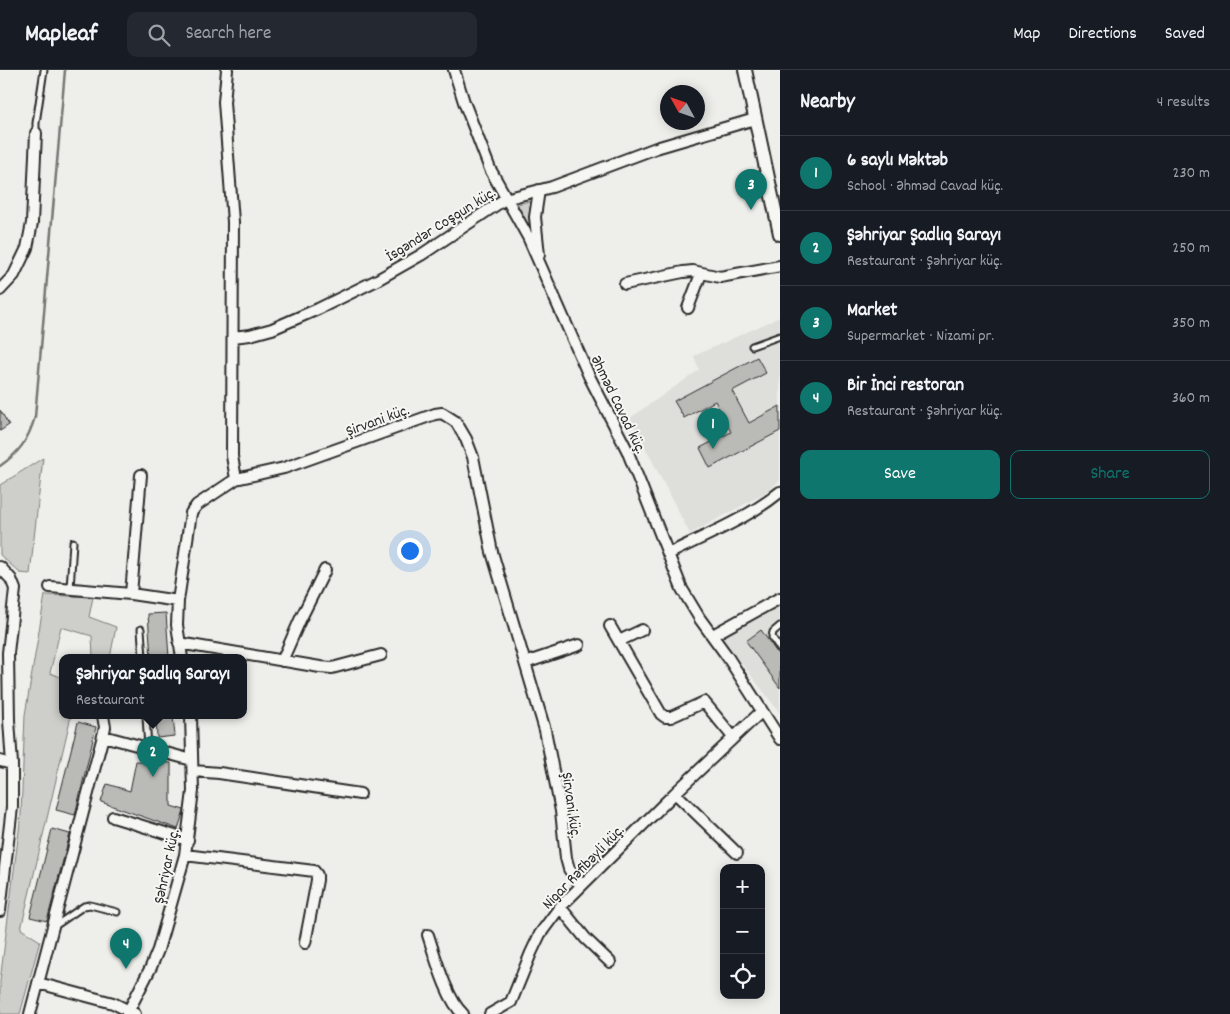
<!DOCTYPE html>
<html lang="en">
<head>
<meta charset="utf-8">
<style>
	:root { --surface:#171b24; --page:#242831; --text:#f1f3f6; --muted:#9ea1a6; --line:#363941; --accent:#0f766e }
	body { margin:0; font-family:Dekko,sans-serif; background:var(--page); color:var(--text) }
	.controls { position:absolute; right:15px; bottom:15px; display:grid; overflow:hidden; border-radius:10px; box-shadow:0 2px 12px #0003 }
	.controls button { width:45px; height:45px; display:grid; place-items:center; padding:0; border:0; border-bottom:1px solid var(--line); background:var(--surface); color:var(--text); font:25px sans-serif }
	.compass { position:absolute; left:660px; top:15px; width:45px; height:45px; border-radius:50%; background:var(--surface); box-shadow:0 2px 12px #0003; rotate:310deg }
	.you { position:absolute; left:409px; top:480px; width:18px; height:18px; margin:-12px; border:4px solid #fff; border-radius:50%; background:#1a73e8; box-shadow:0 0 0 8px #1a73e833 }
	.badge { display:grid; place-items:center; width:32px; height:32px; border-radius:50%; background:var(--accent); color:#fff; font-size:16px; font-weight:700 }
	.pin { position:absolute; translate:-50% -41px; filter:drop-shadow(0 1px 2px #0008) }
	.pin::after { content:''; position:absolute; top:26px; width:18px; height:15px; background:inherit; clip-path:polygon(0 0,100% 0,50% 100%) }
	.popup { position:absolute; left:59px; top:584px; width:188px; height:65px; box-sizing:border-box; display:grid; place-content:center; border-radius:10px; background:var(--surface); filter:drop-shadow(0 1px 4px #0005); font-size:16px; white-space:nowrap; color:var(--muted) }
	.popup b { font-size:19px; color:var(--text) }
	.popup::after { content:''; position:absolute; left:50%; top:100%; margin-left:-10px; border:10px solid transparent; border-top-color:var(--surface) }
	.list { margin:0; padding:0; list-style:none }
	h2 { display:flex; justify-content:space-between; align-items:center; height:65px; margin:0; padding:0 20px; font-size:21px }
	h2 small { font-size:16px; font-weight:400; color:var(--muted) }
	.list li { display:grid; grid-template-columns:32px 1fr auto; gap:15px; align-items:center; box-sizing:border-box; height:75px; padding:0 20px; border-top:1px solid var(--line) }
	.list b { display:block; font-size:19px; white-space:nowrap }
	.list p { margin:0; font-size:16px; white-space:nowrap; color:var(--muted) }
	.list em { font-size:16px; font-style:normal; color:var(--muted) }
	.actions { display:flex; gap:10px; padding:15px 20px }
	.actions a { flex:1; padding:11px 0; border:1px solid var(--accent); border-radius:10px; text-align:center; font-size:18px; color:var(--accent) }
	.actions .main { background:var(--accent); color:#fff }
	.icon { flex:none; width:28px; height:28px; fill:none; stroke:currentColor; stroke-width:2; stroke-linecap:round; stroke-linejoin:round }
	.map { position:relative; flex:none; width:780px; height:944px; overflow:hidden }
	header { display:flex; align-items:center; gap:30px; box-sizing:border-box; height:70px; padding:0 25px; background:var(--surface); border-bottom:1px solid var(--line) }
	header strong { font-size:24px }
	nav { display:flex; gap:28px; margin-inline-start:auto; font-size:18px }
	.search { width:350px; height:45px; background:var(--page); display:flex; align-items:center; gap:12px; box-sizing:border-box; padding:0 18px; border-radius:10px; color:var(--muted); font-size:19px }
	main { display:flex }
	aside { flex:1; background:var(--surface) }
	.map>svg:first-child { display:block }
	.built { fill:#dededb }
	.green { fill:#cececa; stroke:#7c7c7a }
	.lines { fill:none; stroke-linecap:round; stroke-linejoin:round }
	.stream { stroke:#757573; stroke-width:2.5 }
	.building { fill:#babab7; stroke:#2b2b2b }
	.service-casing { stroke:#2b2b2b; stroke-width:9 }
	.minor-casing { stroke:#2b2b2b; stroke-width:14 }
	.tertiary-casing { stroke:#2b2b2b; stroke-width:16 }
	.service { stroke:#f6f6f2; stroke-width:5 }
	.minor { stroke:#f6f6f2; stroke-width:10 }
	.tertiary { stroke:#f6f6f2; stroke-width:12 }
	.labels { text-anchor:middle; stroke-width:4; stroke-linejoin:round; paint-order:stroke }
	.street-label { font-size:16px; fill:#2b2b2b; stroke:#f6f6f2 }
</style>
</head>
<body>
<header>
<strong>Mapleaf</strong>
<div class="search"><svg class="icon" aria-label="search" viewBox="0 0 24 24"><circle cx="10" cy="10" r="6"/><path d="M15 15l6 6"/></svg>Search here</div>
<nav><a>Map</a><a>Directions</a><a>Saved</a></nav>
</header>
<main>
<div class="map">
<svg width="780" height="944" viewBox="0 0 780 944">
	<rect width="100%" height="100%" fill="#eeeeea"/>
	<filter id="ink" filterUnits="userSpaceOnUse"><feTurbulence type="fractalNoise" baseFrequency=".02" numOctaves="2"/><feDisplacementMap in="SourceGraphic" scale="10" xChannelSelector="R" yChannelSelector="G"/><feConvolveMatrix kernelMatrix="1 2 1 2 8 2 1 2 1" color-interpolation-filters="sRGB"/></filter>
	<g filter="url(#ink)">
		<path class="built" d="M780 247V410L767 422 690 464 630 348 699 300 694 286Z
			M780 534V643L721 567Z"/>
		<path class="green" d="M530 131V163L517 134Z
			M43 388 30 504 20 503 0 485V415Z
			M45 525 93 527 89 547 116 557 110 588H93L92 566 61 557 50 603 63 608V646H71L21 859 40 871 20 944H0V911L21 745 25 645Z"/>
		<g class="lines">
			<path class="stream" d="M0 396C20 382 28 370 35 347L65 0"/>
		</g>
		<path class="building" d="M757 287 766 303 732 321 749 353 780 336V361L710 398 700 378 731 362 715 331 684 348 674 331Z
			M0 340 9 355 0 361Z
			M166 543 169 588H151L148 544Z
			M761 560 780 587V618L746 571Z
			M156 646H173L175 666 157 668Z
			M78 652 96 657 75 745 56 740Z
			M136 691 171 693V736L184 740 178 759 101 732 107 714 130 721Z
			M52 759 70 764 47 851 30 847Z"/>
		<g class="lines">
			<defs>
				<path id="service" d="M36 63V53L44 0
					M752 276 780 266
					M70 519 73 472
					M780 556 773 562 772 567 780 579
					M141 559 143 588
					M146 646 148 678
					M55 856 84 836 90 835 117 842"/>
				<path id="minor" d="M227 0 224 32 233 152 232 386 236 409 284 398 435 344 442 343 456 352 466 369 473 387 492 482 545 660 561 741 566 788 569 799 581 816
					M454 0 464 32 490 99 528 167 589 306 627 380 682 519 700 549 727 586 780 669
					M539 185 535 147 539 120
					M625 214 683 202 693 201 720 207 780 196
					M0 220 14 205 27 178 32 153 36 63
					M688 238 701 204
					M233 267 250 265 272 259 318 239 377 210 421 185 505 129 552 117 656 78 755 49
					M668 484C706 465 747 449 780 422
					M0 497 11 509 15 519 8 583 9 650 12 694V737L0 841
					M50 517 131 524 178 531
					M131 524 141 405
					M610 556 661 644 665 647H671L704 632 733 667
					M713 565 780 528
					M619 571 642 560
					M179 573 320 597 332 598 381 585
					M182 588 177 555 178 531 191 443 197 435 236 409
					M282 591 300 550 325 500
					M525 593 579 575
					M103 666 192 690
					M0 691 12 694
					M193 701 219 703 360 724
					M675 723 737 783
					M113 747 188 770
					M185 785 314 801 317 805V810L305 873
					M560 837 586 869 610 892
					M428 865C435 886 447 930 463 944
					M38 913 113 933 135 944
					M30 944 103 666 105 657 103 646
					M127 944 151 897 158 880 185 785 193 721 191 646
					M490 944 511 932 531 883 540 864 560 837 675 723 762 641"/>
				<path id="tertiary" d="M745 0 780 164"/>
			</defs>
			<use href="#service" class="service-casing"/>
			<use href="#minor" class="minor-casing"/>
			<use href="#tertiary" class="tertiary-casing"/>
			<use href="#service" class="service"/>
			<use href="#minor" class="minor"/>
			<use href="#tertiary" class="tertiary"/>
		</g>
	</g>
	<g class="labels">
		<g class="street-label">
			<text transform="translate(440 153) rotate(-32)" y="6">İsgəndər Coşqun küç.</text>
			<text transform="translate(620 334) rotate(64)" y="6">Əhməd Cavad küç.</text>
			<text transform="translate(377 349) rotate(-20)" y="6">Şirvani küç.</text>
			<text transform="translate(573 735) rotate(82)" y="6">Şirvani küç.</text>
			<text transform="translate(165 796) rotate(-78)" y="6">Şəhriyar küç.</text>
			<text transform="translate(582 796) rotate(-46)" y="6">Nigar Rəfibəyli küç.</text>
		</g>
	</g>
</svg>
<div class="controls">
<button>+</button>
<button>−</button>
<button><svg class="icon" aria-label="locate" viewBox="0 0 24 24"><circle cx="12" cy="12" r="6"/><path d="M12 2v4M12 18v4M2 12h4M18 12h4"/></svg></button>
</div>
<svg class="compass" viewBox="-18 -18 36 36"><path d="M0-13l5 13h-10z" fill="#e53935"/><path d="M0 13l5-13h-10z" fill="#9ea1a6"/></svg>
<div class="you"></div>
<div class="pin badge" style="left:713px;top:379px">1</div>
<div class="pin badge" style="left:153px;top:707px">2</div>
<div class="popup"><b>Şəhriyar Şadlıq Sarayı</b>Restaurant</div>
<div class="pin badge" style="left:751px;top:140px">3</div>
<div class="pin badge" style="left:126px;top:899px">4</div>
</div>
<aside>
<h2>Nearby<small>4 results</small></h2>
<ul class="list">
<li><span class="badge">1</span><div><b>6 saylı Məktəb</b><p>School · Əhməd Cavad küç.</p></div><em>230 m</em></li>
<li><span class="badge">2</span><div><b>Şəhriyar Şadlıq Sarayı</b><p>Restaurant · Şəhriyar küç.</p></div><em>250 m</em></li>
<li><span class="badge">3</span><div><b>Market</b><p>Supermarket · Nizami pr.</p></div><em>350 m</em></li>
<li><span class="badge">4</span><div><b>Bir İnci restoran</b><p>Restaurant · Şəhriyar küç.</p></div><em>360 m</em></li>
</ul>
<div class="actions"><a class="main">Save</a><a>Share</a></div>
</aside>
</main>
</body>
</html>
